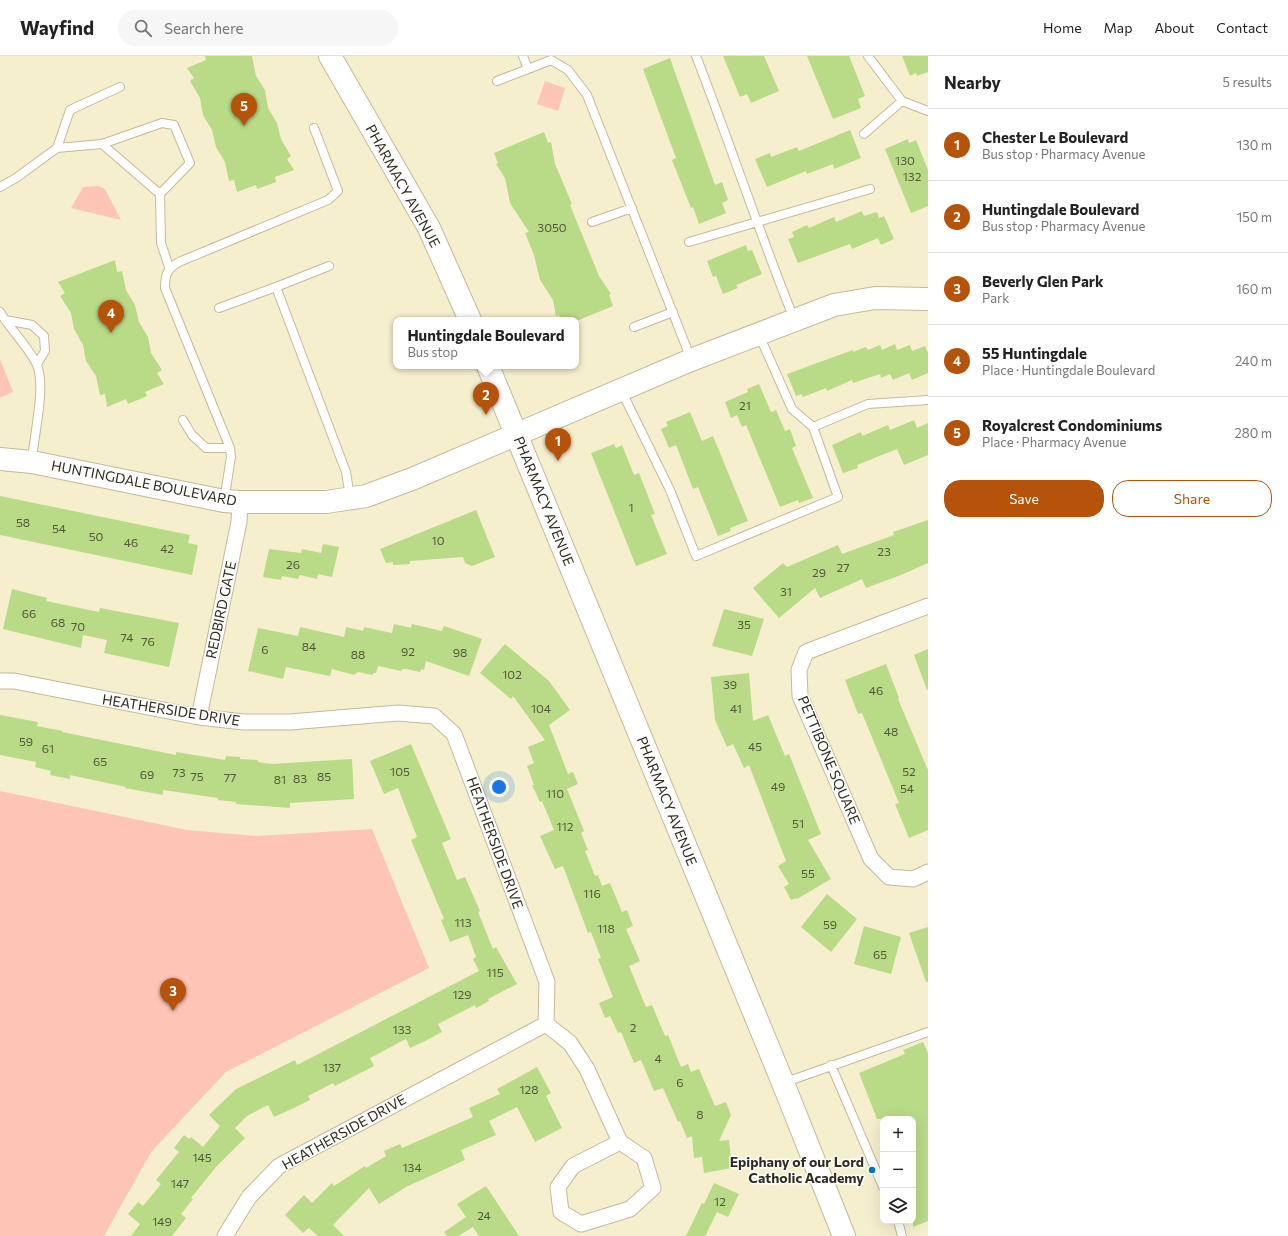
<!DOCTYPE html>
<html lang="en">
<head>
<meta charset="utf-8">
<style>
	:root { --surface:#fff; --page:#f6f6f6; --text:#222; --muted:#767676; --line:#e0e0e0; --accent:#b45309 }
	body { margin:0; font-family:Commissioner,sans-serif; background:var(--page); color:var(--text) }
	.controls { position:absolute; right:12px; bottom:12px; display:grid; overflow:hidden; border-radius:8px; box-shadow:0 4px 16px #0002 }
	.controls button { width:36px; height:36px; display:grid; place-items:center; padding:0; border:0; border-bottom:1px solid var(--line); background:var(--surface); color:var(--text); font:20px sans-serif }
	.you { position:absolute; left:499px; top:731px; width:14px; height:14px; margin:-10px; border:3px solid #fff; border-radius:50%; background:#1a73e8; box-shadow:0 0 0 6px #1a73e833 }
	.badge { display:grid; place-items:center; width:26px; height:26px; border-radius:50%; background:var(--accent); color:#fff; font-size:13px; font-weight:700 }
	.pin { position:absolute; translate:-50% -33px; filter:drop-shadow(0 1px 2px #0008) }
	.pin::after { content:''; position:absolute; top:21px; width:14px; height:12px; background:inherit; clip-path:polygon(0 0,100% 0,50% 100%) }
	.popup { position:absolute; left:393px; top:261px; width:186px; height:52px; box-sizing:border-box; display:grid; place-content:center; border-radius:8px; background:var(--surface); filter:drop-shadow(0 1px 3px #0005); font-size:13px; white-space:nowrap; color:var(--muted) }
	.popup b { font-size:15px; color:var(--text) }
	.popup::after { content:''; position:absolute; left:50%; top:100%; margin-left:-8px; border:8px solid transparent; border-top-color:var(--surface) }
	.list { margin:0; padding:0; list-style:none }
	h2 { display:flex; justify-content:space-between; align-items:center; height:52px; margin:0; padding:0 16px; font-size:17px }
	h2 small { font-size:13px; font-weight:400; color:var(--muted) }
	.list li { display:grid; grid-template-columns:26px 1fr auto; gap:12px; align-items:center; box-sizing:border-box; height:72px; padding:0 16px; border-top:1px solid var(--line) }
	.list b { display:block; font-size:15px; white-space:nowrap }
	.list p { margin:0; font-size:13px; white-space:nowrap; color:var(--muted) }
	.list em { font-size:13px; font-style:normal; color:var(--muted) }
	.actions { display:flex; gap:8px; padding:12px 16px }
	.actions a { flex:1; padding:9px 0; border:1px solid var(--accent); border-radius:16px; text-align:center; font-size:14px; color:var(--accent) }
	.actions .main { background:var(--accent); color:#fff }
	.icon { flex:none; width:22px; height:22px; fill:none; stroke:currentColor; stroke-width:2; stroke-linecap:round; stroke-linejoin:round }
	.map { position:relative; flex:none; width:928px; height:1180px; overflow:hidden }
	header { display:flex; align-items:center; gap:24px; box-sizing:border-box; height:56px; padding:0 20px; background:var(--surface); border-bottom:1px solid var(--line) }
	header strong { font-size:19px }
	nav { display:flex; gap:22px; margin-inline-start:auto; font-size:14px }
	.search { width:280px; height:36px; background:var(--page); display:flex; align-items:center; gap:10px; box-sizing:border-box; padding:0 14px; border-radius:22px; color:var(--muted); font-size:15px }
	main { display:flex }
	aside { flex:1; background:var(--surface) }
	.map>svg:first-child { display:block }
	.green { fill:#fec5b6 }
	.building { fill:#b9da87 }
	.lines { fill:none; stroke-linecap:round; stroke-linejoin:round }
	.lane-casing { stroke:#c2ba9b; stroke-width:10 }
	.street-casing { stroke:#c2ba9b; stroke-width:17 }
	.secondary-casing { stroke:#c2ba9b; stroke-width:24 }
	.lane { stroke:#fff; stroke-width:8 }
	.street { stroke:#fff; stroke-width:15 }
	.secondary { stroke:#fff; stroke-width:22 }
	.poi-dot { fill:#0377c1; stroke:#fff; stroke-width:1.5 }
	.labels { text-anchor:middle; stroke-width:3; stroke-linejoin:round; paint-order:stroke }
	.number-label { font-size:12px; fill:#525839 }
	.street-label { font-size:14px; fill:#2f2c1f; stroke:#fff }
	.poi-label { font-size:14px; font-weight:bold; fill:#2f2c1f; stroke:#fff; text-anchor:end }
</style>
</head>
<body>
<header>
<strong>Wayfind</strong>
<div class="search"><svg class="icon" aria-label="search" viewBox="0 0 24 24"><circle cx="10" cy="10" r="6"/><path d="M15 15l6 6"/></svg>Search here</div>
<nav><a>Home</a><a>Map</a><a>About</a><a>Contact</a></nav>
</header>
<main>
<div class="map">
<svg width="928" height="1180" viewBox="0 0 928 1180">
	<rect width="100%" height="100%" fill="#f6efce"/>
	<path class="green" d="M545 25 565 32 558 55 537 48Z
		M98 130 105 133 121 164 71 152 83 131Z
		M0 303 13 336 0 342Z
		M0 735 187 774 257 780 372 773 429 912 226 1016 151 1096 104 1180H0Z"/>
	<path class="building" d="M205 0H252L256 20 265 34 268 52 277 67 281 83 291 100 287 103 294 114 275 121 276 126 257 133 256 129 237 136 234 124 229 125 225 106 216 91 212 74 203 59 200 42 190 25 194 22 187 12 206 4Z
		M723 0H764L779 35 751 47 747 38 740 41Z
		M807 0H849L865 40 858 43 861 52 833 63Z
		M902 0H928V16L917 20 916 17 910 20Z
		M670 2 715 129 722 126 728 144 722 147 726 157 699 168 693 151 691 152 672 104 676 102 643 13Z
		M850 74 861 102 834 113 833 108 807 118 806 115 767 131 755 103 770 97 771 101 797 91 799 95Z
		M544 76 548 87 551 86 555 108 572 148 570 149 599 220 611 238 609 239 613 250 579 264H561L559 259 556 260 553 244 540 224 534 199 525 177 529 176 510 147 505 122 496 108 498 107 494 97Z
		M908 83 909 87 916 84 928 114V150L911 157 885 93Z
		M862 155 864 160 877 156 879 162 884 160 894 183 881 189 878 182 852 193 850 188 798 207 788 183 794 181 792 176 807 169 809 172 834 161 836 166Z
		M746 189 748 195 752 194 762 218 736 229 738 232 723 238 716 220 713 221 707 205Z
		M115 204 117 216 122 215 126 234 135 249 139 266 148 281 151 297 162 314 157 317 164 328 145 336 147 340 128 348 126 343 107 351 105 338 100 339 96 320 86 305 83 289 74 273 71 257 60 240 65 237 58 226Z
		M895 288 897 294 910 289 912 295 925 290 928 297V317L912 324 909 317 893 324 890 318 881 322 880 318 853 327 852 324 827 335 826 332 803 341 801 338 796 340 787 318 853 294V296L866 291 868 294 880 289 882 294Z
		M759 328 771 356 776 354 785 375 790 373 796 390 792 392 813 442 799 447 798 444 780 451 746 369 742 371 737 359 731 362 725 346 748 336 747 333Z
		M690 356 702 385 713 380 748 465 730 472 731 475 718 480 698 431 693 433 676 389 669 392 661 373 668 370 666 366Z
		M914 364 917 372 928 367V399L904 409 897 393 857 409 858 412 843 417 832 389 861 376 862 380 888 369 890 374Z
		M614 388 616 392 622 389 634 419 639 417 655 458 651 459 667 498 636 510 591 397Z
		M0 440 190 479 188 487 198 489 192 519 0 479Z
		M476 454 495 501 472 510 465 507 463 501 410 505V508L393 509V506L386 507 380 493Z
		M928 464V507L901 519 866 532 862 523 820 542 815 532 779 562 753 532 783 507 787 511 838 489 842 498 894 479 893 476Z
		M323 488 339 491 332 521 318 518 317 523 300 519 298 523 282 520 281 524 263 521 269 493 301 497 302 493 321 497Z
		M12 533 47 542 46 545 99 556 100 552 179 567 169 611 104 597 107 584 83 579 81 592 3 573Z
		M724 553 764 563 752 600 712 590Z
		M394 568 411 572 412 568 442 575 444 570 482 583 469 620 426 605 424 614 421 613 420 616 406 613H402L401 615 378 610 376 617H373V619L358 616 354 619 332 613 330 620 286 611 283 623 248 615 258 572 298 580 300 571 344 581 346 571 363 575 364 571 392 577Z
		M505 588 549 625 570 654 549 669 568 718 573 716 578 728 567 733 584 775 581 777 588 794 585 795 595 820 598 819 602 830 610 827 622 856 627 854 633 870 626 873 640 905 629 910 646 951 652 949 665 980 668 979 681 1011 688 1008 691 1016 699 1013 715 1050 726 1046 731 1059 719 1085 729 1084 732 1112 704 1117 702 1101 694 1102 692 1080 687 1082 680 1065 678 1066 663 1032 654 1035 641 1004 634 1007 621 976 618 977 610 960 605 962 599 947 613 941 598 903 601 902 591 876 588 877 563 810 555 813 540 780 554 774 542 745 540 746 532 729H534L527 710 534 707 528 691 545 684 513 640 511 643 480 617Z
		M928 593V633L927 634 914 599Z
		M886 608 899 642 898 643 928 714V774L909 782 895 748 899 747 862 657 858 658 845 624Z
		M749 617 753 665 768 659 785 700 789 698 821 778 808 784 831 823 797 843 796 842 791 844 784 831 789 828 778 810 786 805 749 709 744 712 733 688 727 691 715 664 711 621Z
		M0 659 38 666 37 670 63 675 62 676 176 699V696L225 704 226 700 240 701V703L258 704V706L271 708 352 703 354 743 290 747V752L236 748V746L218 744V742L163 734V739L125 732 126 731 70 719V723L50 719 51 715 35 711 36 706 0 699Z
		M411 688 451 783 442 787 457 824 465 821 480 855 478 856 493 893 496 891 517 928 488 943 489 945 476 952 475 949 438 968 442 976 427 984 410 992 406 983 370 1002 374 1010 335 1030 333 1027 308 1040 310 1044 294 1052 274 1061 268 1049 247 1060 235 1072 245 1082 216 1111 191 1142 193 1143 181 1158 186 1162 172 1180H131L140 1168 128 1158 138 1146 143 1150 161 1128 156 1124 179 1096 174 1092 184 1079 189 1083 191 1081 203 1091 220 1070 209 1059 236 1033 295 1004 297 1009 479 915 473 903 476 901 468 879 450 886 441 864 444 863 411 784 417 781 398 732 384 738 370 705Z
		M827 838 857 863 831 896 801 871Z
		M864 870 901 881 891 918 854 908Z
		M928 871V926H926L909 877Z
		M923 986 928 997V1165L913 1171V1063H877L859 1017 905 998 903 994Z
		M537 1011 551 1037 546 1040 562 1072 535 1086 517 1051 489 1065 496 1079 461 1094 465 1104 406 1131 379 1148 369 1132 333 1169 344 1180H318L309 1172 303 1177 285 1159 304 1139 312 1147 332 1127 334 1130 365 1110 366 1112 386 1100 384 1095 400 1088 402 1092 473 1061 469 1052 500 1038 497 1033Z
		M714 1127 739 1138 728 1161 717 1156 705 1180H686L702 1147 704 1148Z
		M486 1130 519 1180H479L473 1171 458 1180H447L444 1176 466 1161 457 1148Z"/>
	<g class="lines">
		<defs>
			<path id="lane" d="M523 0 528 13 551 4 568 14 587 39 691 303
				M696 0C730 87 759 176 794 263
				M868 0 902 45
				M497 25 528 13
				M864 78 902 45 928 55
				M102 88 57 92 70 54 120 31
				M0 131 16 122 57 92
				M160 138 102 88 162 67 174 69 190 107 160 138 161 187 169 211
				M592 166 632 152
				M689 186 870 133
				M329 210 276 231 346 416 350 441
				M219 252 276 231
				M0 256C9 272 31 294 37 309 46 332 34 378 32 404
				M5 264 32 269 44 280 45 295 37 308
				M634 271 673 256
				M759 279 792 353 813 371
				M621 334 670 434 696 500 838 441 813 371 868 348 928 344
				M183 364 192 379 206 392H230
				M224 445 231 401 230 392 165 232C165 218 167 213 179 206L328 144 338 135 314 72
				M831 1009 883 1131
				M783 1027 928 976
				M898 1165 902 1180"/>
			<path id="street" d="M928 550 806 596 799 614 800 640 871 803 889 821 913 823 928 816
				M0 625H14L199 661 244 666H290L398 657 434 660 454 678 547 926 546 968 279 1110 249 1141 225 1180
				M199 661 239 466 240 446
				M546 968 570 987 587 1013 620 1086 644 1102 653 1132 630 1153 581 1168 561 1156 558 1131 573 1110 620 1086"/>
			<path id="secondary" d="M330 0 429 172 470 264
				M488 310 783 1027 844 1180
				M0 403 32 406 224 445 240 446H326L366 440 412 423 691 304 834 249 875 242 928 243"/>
		</defs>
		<use href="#lane" class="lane-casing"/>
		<use href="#street" class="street-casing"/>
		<use href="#secondary" class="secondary-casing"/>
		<use href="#lane" class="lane"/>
		<use href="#street" class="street"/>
		<use href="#secondary" class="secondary"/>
	</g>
	<circle class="poi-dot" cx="872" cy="1114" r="4"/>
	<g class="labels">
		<g class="number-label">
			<text x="905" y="109">130</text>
			<text x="912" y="125">132</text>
			<text x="552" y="176">3050</text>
			<text x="745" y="354">21</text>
			<text x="631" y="456">1</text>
			<text x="23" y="471">58</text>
			<text x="59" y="477">54</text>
			<text x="96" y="485">50</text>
			<text x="438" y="489">10</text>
			<text x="131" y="491">46</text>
			<text x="167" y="497">42</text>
			<text x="884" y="500">23</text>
			<text x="293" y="513">26</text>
			<text x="843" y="516">27</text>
			<text x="819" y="521">29</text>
			<text x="786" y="540">31</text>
			<text x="29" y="562">66</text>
			<text x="58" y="571">68</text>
			<text x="744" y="573">35</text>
			<text x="78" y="575">70</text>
			<text x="127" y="586">74</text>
			<text x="148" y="590">76</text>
			<text x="309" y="595">84</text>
			<text x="265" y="598">6</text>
			<text x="408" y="600">92</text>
			<text x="460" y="601">98</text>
			<text x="358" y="603">88</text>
			<text x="512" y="623">102</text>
			<text x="730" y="633">39</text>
			<text x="876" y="639">46</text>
			<text x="541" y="657">104</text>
			<text x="736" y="657">41</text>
			<text x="891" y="680">48</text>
			<text x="26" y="690">59</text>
			<text x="755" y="695">45</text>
			<text x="48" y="697">61</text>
			<text x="100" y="710">65</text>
			<text x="400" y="720">105</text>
			<text x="909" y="720">52</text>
			<text x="179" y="721">73</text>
			<text x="147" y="723">69</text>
			<text x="197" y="725">75</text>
			<text x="324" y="725">85</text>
			<text x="230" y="726">77</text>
			<text x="300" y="727">83</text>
			<text x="280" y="728">81</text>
			<text x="778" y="735">49</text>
			<text x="907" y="737">54</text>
			<text x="555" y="742">110</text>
			<text x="798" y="772">51</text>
			<text x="565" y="775">112</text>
			<text x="808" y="822">55</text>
			<text x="592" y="842">116</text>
			<text x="463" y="871">113</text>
			<text x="830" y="873">59</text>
			<text x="606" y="877">118</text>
			<text x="880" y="903">65</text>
			<text x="495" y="921">115</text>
			<text x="462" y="943">129</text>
			<text x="633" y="976">2</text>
			<text x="402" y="978">133</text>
			<text x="658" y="1007">4</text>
			<text x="332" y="1016">137</text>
			<text x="680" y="1031">6</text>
			<text x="529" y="1038">128</text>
			<text x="700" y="1063">8</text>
			<text x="202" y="1106">145</text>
			<text x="412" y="1116">134</text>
			<text x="180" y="1132">147</text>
			<text x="720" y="1150">12</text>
			<text x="484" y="1164">24</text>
			<text x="162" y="1170">149</text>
		</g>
		<g class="street-label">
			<text transform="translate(403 130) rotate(61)" y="5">PHARMACY AVENUE</text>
			<text transform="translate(144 427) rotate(11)" y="5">HUNTINGDALE BOULEVARD</text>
			<text transform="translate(544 445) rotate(68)" y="5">PHARMACY AVENUE</text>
			<text transform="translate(221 554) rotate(-78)" y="5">REDBIRD GATE</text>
			<text transform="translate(171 654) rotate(9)" y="5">HEATHERSIDE DRIVE</text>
			<text transform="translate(829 704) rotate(67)" y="5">PETTIBONE SQUARE</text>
			<text transform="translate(667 745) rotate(68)" y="5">PHARMACY AVENUE</text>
			<text transform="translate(495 787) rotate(70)" y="5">HEATHERSIDE DRIVE</text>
			<text transform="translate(344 1076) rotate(-29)" y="5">HEATHERSIDE DRIVE</text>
		</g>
		<g class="poi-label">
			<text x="864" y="1111">Epiphany of our Lord<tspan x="864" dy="16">Catholic Academy</tspan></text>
		</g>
	</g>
</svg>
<div class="controls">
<button>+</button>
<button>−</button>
<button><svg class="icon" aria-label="layers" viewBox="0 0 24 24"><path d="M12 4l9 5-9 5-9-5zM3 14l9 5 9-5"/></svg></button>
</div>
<div class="you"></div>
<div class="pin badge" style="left:558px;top:405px">1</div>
<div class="pin badge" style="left:486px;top:359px">2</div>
<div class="popup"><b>Huntingdale Boulevard</b>Bus stop</div>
<div class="pin badge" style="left:173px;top:955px">3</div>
<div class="pin badge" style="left:111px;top:277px">4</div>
<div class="pin badge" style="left:244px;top:70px">5</div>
</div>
<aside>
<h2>Nearby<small>5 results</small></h2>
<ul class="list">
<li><span class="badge">1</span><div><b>Chester Le Boulevard</b><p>Bus stop · Pharmacy Avenue</p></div><em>130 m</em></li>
<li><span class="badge">2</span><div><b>Huntingdale Boulevard</b><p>Bus stop · Pharmacy Avenue</p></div><em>150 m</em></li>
<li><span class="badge">3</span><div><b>Beverly Glen Park</b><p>Park</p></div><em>160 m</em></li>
<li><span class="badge">4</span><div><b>55 Huntingdale</b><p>Place · Huntingdale Boulevard</p></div><em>240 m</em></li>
<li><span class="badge">5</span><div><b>Royalcrest Condominiums</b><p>Place · Pharmacy Avenue</p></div><em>280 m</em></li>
</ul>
<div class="actions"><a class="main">Save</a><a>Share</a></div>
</aside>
</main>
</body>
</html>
